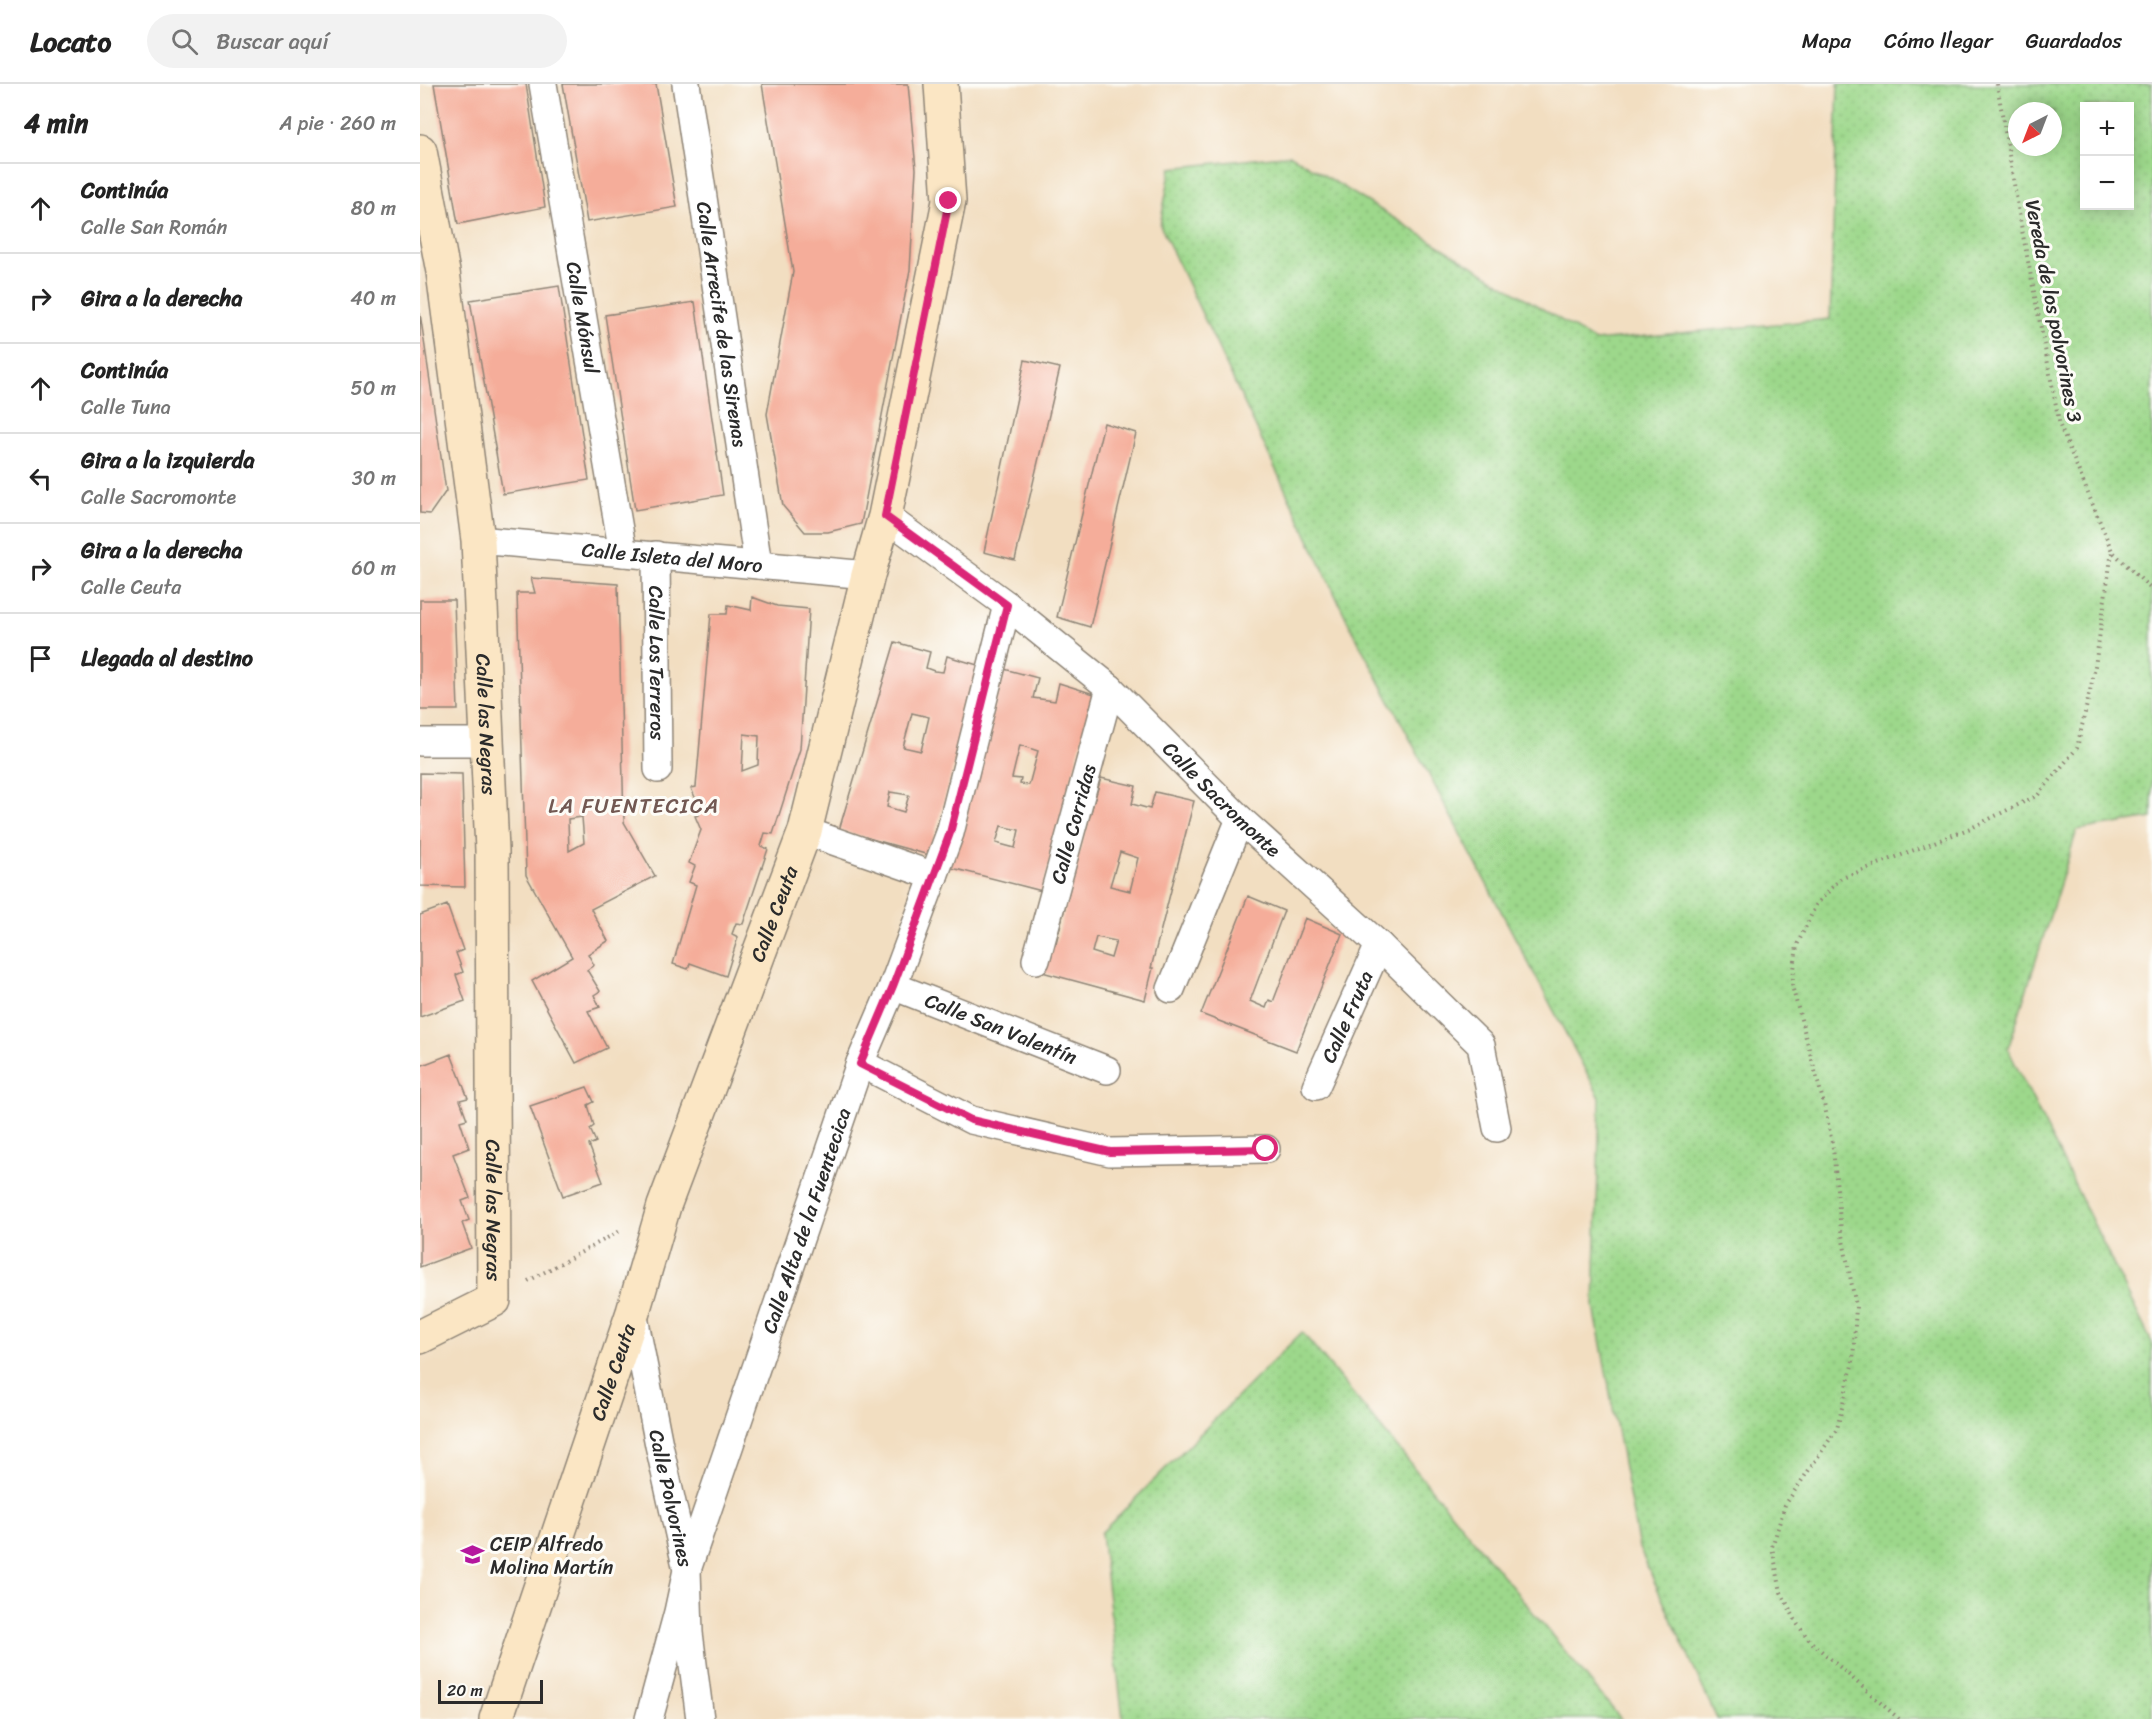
<!DOCTYPE html>
<html lang="es">
<head>
<meta charset="utf-8">
<style>
	:root { --surface:#fff; --page:#f2f2f2; --text:#222; --muted:#767676; --line:#e0e0e0 }
	body { margin:0; font-family:Sriracha,sans-serif; background:var(--page); color:var(--text) }
	.controls { position:absolute; right:18px; top:18px; display:grid; overflow:hidden; border-radius:0px; box-shadow:0 3px 15px #0003 }
	.controls button { width:54px; height:54px; display:grid; place-items:center; padding:0; border:0; border-bottom:2px solid var(--line); background:var(--surface); color:var(--text); font:30px sans-serif }
	.compass { position:absolute; left:1588px; top:18px; width:54px; height:54px; border-radius:50%; background:var(--surface); box-shadow:0 3px 15px #0003; rotate:222deg }
	.scale { position:absolute; left:18px; bottom:15px; width:105px; box-sizing:border-box; padding-left:6px; border:3px solid #2b2b2b; border-top:0; font-size:16px; line-height:21px; white-space:nowrap; color:#2b2b2b; -webkit-text-stroke:4px #fdfcf7; paint-order:stroke }
	.stop { position:absolute; width:18px; height:18px; margin:-14px; border:4px solid #db2777; border-radius:50%; background:#fff }
	.stop.end { background:#db2777; border-color:#fff; box-shadow:0 2px 6px #0008 }
	.list { margin:0; padding:0; list-style:none }
	h2 { display:flex; justify-content:space-between; align-items:center; height:78px; margin:0; padding:0 24px; font-size:26px }
	h2 small { font-size:20px; font-weight:400; color:var(--muted) }
	.list li { display:grid; grid-template-columns:39px 1fr auto; gap:18px; align-items:center; box-sizing:border-box; height:90px; padding:0 24px; border-top:2px solid var(--line) }
	.list b { display:block; font-size:22px; white-space:nowrap }
	.list p { margin:0; font-size:20px; white-space:nowrap; color:var(--muted) }
	.list em { font-size:20px; font-style:normal; color:var(--muted) }
	.icon { flex:none; width:33px; height:33px; fill:none; stroke:currentColor; stroke-width:2; stroke-linecap:round; stroke-linejoin:round }
	.map { position:relative; flex:none; width:1732px; height:1635px; overflow:hidden }
	header { display:flex; align-items:center; gap:36px; box-sizing:border-box; height:84px; padding:0 30px; background:var(--surface); border-bottom:2px solid var(--line) }
	header strong { font-size:28px }
	nav { display:flex; gap:33px; margin-inline-start:auto; font-size:21px }
	.search { width:420px; height:54px; background:var(--page); display:flex; align-items:center; gap:15px; box-sizing:border-box; padding:0 21px; border-radius:33px; color:var(--muted); font-size:22px }
	main { display:flex }
	aside { flex:1; background:var(--surface) }
	.map>svg:first-child { display:block }
	.grass { fill:url(#grass-dots); stroke:#64825b; stroke-width:1.5; fill-rule:evenodd }
	.building { fill:#f5ad9a; fill-rule:evenodd }
	.lines { fill:none; stroke-linecap:round; stroke-linejoin:round }
	.street-casing { stroke:#8e8476; stroke-width:30 }
	.secondary-casing { stroke:#8e8476; stroke-width:36 }
	.path { stroke:#8e8476; stroke-width:4; stroke-dasharray:1.5 4.5; stroke-linecap:butt }
	.street { stroke:#fff; stroke-width:27 }
	.secondary { stroke:#fbe6c4; stroke-width:33 }
	.route { stroke:#db2777; stroke-width:8 }
	.labels { text-anchor:middle; stroke-width:6; stroke-linejoin:round; paint-order:stroke }
	.street-label { font-size:20px; fill:#2b2b2b; stroke:#fdfcf7 }
	.poi-label { font-size:20px; fill:#2b2b2b; stroke:#fdfcf7; text-anchor:start }
	.neighbourhood-label { font-size:21px; letter-spacing:1.5px; fill:#725852; stroke:#fdfcf7 }
</style>
</head>
<body>
<header>
<strong>Locato</strong>
<div class="search"><svg class="icon" aria-label="search" viewBox="0 0 24 24"><circle cx="10" cy="10" r="6"/><path d="M15 15l6 6"/></svg>Buscar aquí</div>
<nav><a>Mapa</a><a>Cómo llegar</a><a>Guardados</a></nav>
</header>
<main>
<aside>
<h2>4 min<small>A pie · 260 m</small></h2>
<ul class="list">
<li><svg class="icon" aria-label="ahead" viewBox="0 0 24 24"><path d="M12 20V5M6 11l6-6 6 6"/></svg><div><b>Continúa</b><p>Calle San Román</p></div><em>80 m</em></li>
<li><svg class="icon" aria-label="right" viewBox="0 0 24 24"><path d="M7 20v-9h11M14 6l5 5-5 5"/></svg><div><b>Gira a la derecha</b></div><em>40 m</em></li>
<li><svg class="icon" aria-label="ahead" viewBox="0 0 24 24"><path d="M12 20V5M6 11l6-6 6 6"/></svg><div><b>Continúa</b><p>Calle Tuna</p></div><em>50 m</em></li>
<li><svg class="icon" aria-label="left" viewBox="0 0 24 24"><path d="M17 20v-9H6M10 6l-5 5 5 5"/></svg><div><b>Gira a la izquierda</b><p>Calle Sacromonte</p></div><em>30 m</em></li>
<li><svg class="icon" aria-label="right" viewBox="0 0 24 24"><path d="M7 20v-9h11M14 6l5 5-5 5"/></svg><div><b>Gira a la derecha</b><p>Calle Ceuta</p></div><em>60 m</em></li>
<li><svg class="icon" aria-label="arrive" viewBox="0 0 24 24"><path d="M6 21V4h12l-3 4 3 4H6"/></svg><div><b>Llegada al destino</b></div></li>
</ul>
</aside>
<div class="map">
<svg width="1732" height="1635" viewBox="0 0 1732 1635">
	<defs>
		<pattern id="grass-dots" width="8" height="8" patternUnits="userSpaceOnUse" patternTransform="scale(1.5)"><rect width="8" height="8" fill="#9dd88b"/><path d="M2 2h.1M6 6h.1" fill="none" stroke="#87ba78" stroke-width="1.8" stroke-linecap="round"/></pattern>
	</defs>
	<rect width="100%" height="100%" fill="#fdfcf7"/>
	<filter id="ink" filterUnits="userSpaceOnUse"><feTurbulence type="fractalNoise" baseFrequency=".0167" numOctaves="2"/><feDisplacementMap in="SourceGraphic" scale="12" xChannelSelector="R" yChannelSelector="G"/><feConvolveMatrix kernelMatrix="1 2 1 2 8 2 1 2 1" color-interpolation-filters="sRGB"/></filter>
	<filter id="wash" filterUnits="userSpaceOnUse"><feTurbulence type="fractalNoise" baseFrequency=".008" numOctaves="4" result="noise"/><feDisplacementMap in="SourceGraphic" scale="24" xChannelSelector="R" yChannelSelector="G"/><feGaussianBlur stdDeviation="1.35" result="paint"/><feColorMatrix in="noise" values="0 0 0 0 0 0 0 0 0 0 0 0 0 0 0 0 0 1.4 0 .05"/><feComposite in="paint" operator="in"/></filter>
	<g filter="url(#wash)">
		<rect width="100%" height="100%" fill="#f2dec1"/>
		<path class="grass" d="M1418 0H1732V734L1657 746 1588 965 1732 1259V1635H1297L1219 1464 1174 1223 1180 1014 928 538 740 141 751 84 871 71 1175 257 1410 235ZM1664 22H1710V122H1664ZM1597 27H1633V63H1597Z
			M882 1248 1201 1635H703L681 1449Z"/>
		<g id="blocks">
			<path class="building" d="M14 0H106L125 123 38 140Z
				M143 0H236L257 123 167 138Z
				M342 0H488L496 85 490 186 441 440 408 448H385L363 422 347 330 373 188Z
				M139 202 169 396 83 410 50 216Z
				M275 218 303 411 215 426 185 231Z
				M0 229 26 407 10 430 0 429Z
				M605 276 640 284 595 476 564 468Z
				M684 339 716 349 670 543 637 533Z
				M111 494 198 500 204 738 235 792 171 825 188 857 168 870 174 881 167 886 180 907 174 911 180 923 168 927 187 964 156 979 112 897 152 873 106 791 97 509H115ZM162 733 164 759 149 767 148 735Z
				M332 513 357 522 389 525 380 665 353 750 345 749 341 762 348 765 323 840 316 839 312 850 318 853 306 892 270 879 268 885 253 880 276 801 269 798 275 782 269 779 281 746 275 732 279 731 274 719 277 718 271 704 276 703 291 530H307L308 521 331 526ZM324 650 339 652 338 681 322 687Z
				M0 516H34L38 626H0Z
				M475 558 510 568 506 584 514 587 523 588 527 572 561 582 509 771 419 746ZM492 629 509 633 501 667 483 663ZM470 708 489 711 484 728 467 723Z
				M584 585 618 594 613 614 635 617 639 599 674 610 622 807 528 783ZM600 661 618 667 609 701 600 700 601 695 592 694ZM581 742 599 746 595 764 576 759Z
				M0 689 42 690 45 803 0 802Z
				M681 694 716 702 712 720 730 725 735 708 774 717 731 884H733L725 916 622 888 631 858 636 859 657 775ZM700 768 718 774 710 807 690 802ZM676 853 696 857 691 874 672 868Z
				M828 812 864 827 830 917 846 924 849 916 853 918 885 834 922 850 876 967 781 930Z
				M27 821 43 866 36 869 43 888 36 891 45 917 0 933V831Z
				M31 970 48 1014 40 1016 47 1035 40 1037 49 1064 33 1070 50 1114 42 1117 49 1136 42 1139 51 1164 0 1183V982Z
				M167 1003 174 1018 168 1021 174 1042 170 1045 176 1058 169 1061 183 1098 143 1112 110 1022Z"/>
		</g>
	</g>
	<g filter="url(#ink)">
		<use href="#blocks" fill-opacity="0" stroke="#8e8476" stroke-width="1.5"/>
		<g class="lines">
			<defs>
				<g id="street">
					<path id="s1" d="M123 0 203 469"/>
					<path id="s2" d="M266 0 338 481"/>
					<path id="s3" d="M465 432 587 521 690 604 820 735 959 861 1061 961 1077 1044"/>
					<path id="s4" d="M58 456 448 491"/>
					<path id="s5" d="M236 471 238 685"/>
					<path d="M0 658H66"/>
					<path d="M385 747 514 792"/>
					<path id="s6" d="M616 876 690 604"/>
					<path id="s7" d="M473 902 687 986"/>
					<path d="M751 905 820 735"/>
					<path d="M440 979 551 1036 690 1068 846 1065"/>
					<path id="s8" d="M896 1002 959 861"/>
					<path id="s9" d="M213 1228 239 1361 267 1486 258 1528 229 1635"/>
					<path id="s10" d="M280 1635 269 1549 267 1486 440 979 473 902 530 749 587 521"/>
				</g>
				<g id="secondary">
					<path id="s11" d="M0 67 23 188 58 456 72 766 74 1216 0 1253"/>
					<path id="s12" d="M76 1635 213 1228 244 1122 385 747 448 491 465 432 529 117 521 0"/>
				</g>
			</defs>
			<use href="#street" class="street-casing"/>
			<use href="#secondary" class="secondary-casing"/>
			<path class="path" d="M1577 0 1601 141 1640 342 1692 467 1732 506
				M108 1197 202 1146
				M1479 1635 1390 1557 1378 1541 1361 1508 1352 1463 1365 1421 1417 1345 1433 1277 1436 1222 1421 1146 1413 1064 1405 1024 1372 902 1377 861 1396 821 1420 795 1553 743 1618 711 1657 664 1674 589 1692 467"/>
			<use href="#street" class="street"/>
			<use href="#secondary" class="secondary"/>
		</g>
	</g>
	<g class="lines" filter="url(#ink)">
		<path class="route" d="M529 117 465 432 587 521 530 749 473 902 440 980 551 1036 690 1068 846 1065"/>
	</g>
	<defs>
		<symbol id="school-bare" viewBox="-9 -9 18 18"><path d="M0-5L7-2L0 1L-7-2ZM-4 1L0 2.5L4 1V4Q0 6-4 4Z" fill="#b5179e" stroke="#fdfcf7" stroke-width="2.5" paint-order="stroke"/></symbol>
	</defs>
	<g fill-rule="evenodd">
		<use href="#school-bare" x="36" y="1454" width="33" height="33"/>
	</g>
	<g class="labels">
		<g class="street-label">
			<text transform="translate(1634 227) rotate(79)" y="7">Vereda de los polvorines 3</text>
			<text dy="7" stroke="none"><textPath href="#s1" startOffset="237">Calle Mónsul</textPath></text>
			<text dy="7" stroke="none"><textPath href="#s2" startOffset="243">Calle Arrecife de las Sirenas</textPath></text>
			<text dy="7" stroke="none"><textPath href="#s4" startOffset="195">Calle Isleta del Moro</textPath></text>
			<text dy="7" stroke="none"><textPath href="#s5" startOffset="108">Calle Los Terreros</textPath></text>
			<text dy="7" stroke="none"><textPath href="#s11" startOffset="578">Calle las Negras</textPath></text>
			<text dy="7" stroke="none"><textPath href="#s3" startOffset="441">Calle Sacromonte</textPath></text>
			<text dy="7" stroke="none"><textPath href="#s6" startOffset="141">Calle Corridas</textPath></text>
			<text dy="7" stroke="none"><textPath href="#s12" startOffset="852">Calle Ceuta</textPath></text>
			<text dy="7" stroke="none"><textPath href="#s8" startOffset="76">Calle Fruta</textPath></text>
			<text dy="7" stroke="none"><textPath href="#s7" startOffset="116">Calle San Valentín</textPath></text>
			<text dy="7" stroke="none"><textPath href="#s11" startOffset="1064">Calle las Negras</textPath></text>
			<text dy="7" stroke="none"><textPath href="#s10" startOffset="519">Calle Alta de la Fuentecica</textPath></text>
			<text dy="7" stroke="none"><textPath href="#s12" startOffset="366">Calle Ceuta</textPath></text>
			<text dy="7" stroke="none"><textPath href="#s9" startOffset="190">Calle Polvorines</textPath></text>
		</g>
		<g class="poi-label">
			<text x="70" y="1467">CEIP Alfredo<tspan x="70" dy="23">Molina Martín</tspan></text>
		</g>
		<g class="neighbourhood-label">
			<text x="214" y="729">LA FUENTECICA</text>
		</g>
	</g>
</svg>
<div class="controls">
<button>+</button>
<button>−</button>
</div>
<svg class="compass" viewBox="-18 -18 36 36"><path d="M0-13l5 13h-10z" fill="#e53935"/><path d="M0 13l5-13h-10z" fill="#767676"/></svg>
<div class="scale">20 m</div>
<div class="stop" style="left:846px;top:1065px"></div>
<div class="stop end" style="left:529px;top:117px"></div>
</div>
</main>
</body>
</html>
